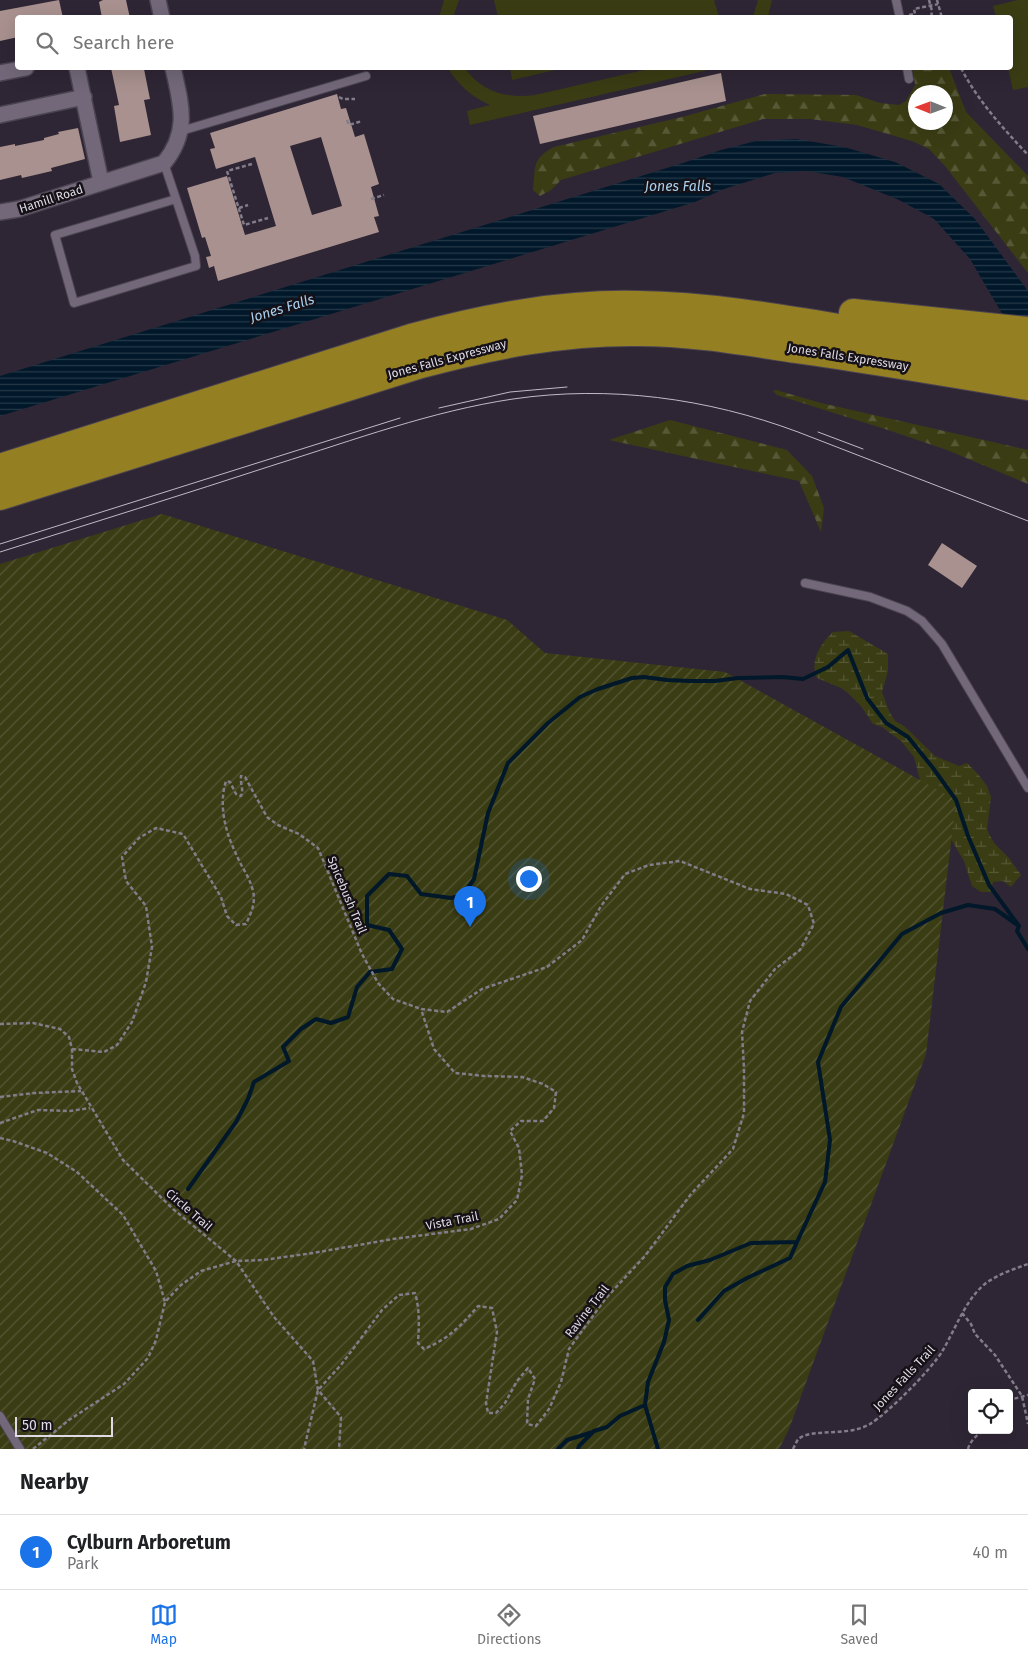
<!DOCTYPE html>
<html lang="en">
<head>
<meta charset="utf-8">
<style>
	:root { --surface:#fff; --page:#f2f2f2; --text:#202124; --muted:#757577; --line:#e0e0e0; --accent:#1a73e8 }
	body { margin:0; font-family:"Fira Sans",sans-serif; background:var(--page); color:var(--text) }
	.controls { position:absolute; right:15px; bottom:15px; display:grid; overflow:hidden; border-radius:5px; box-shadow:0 5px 20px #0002 }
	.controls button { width:45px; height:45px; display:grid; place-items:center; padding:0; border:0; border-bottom:1px solid var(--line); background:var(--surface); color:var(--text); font:25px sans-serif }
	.compass { position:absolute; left:908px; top:85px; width:45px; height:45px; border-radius:50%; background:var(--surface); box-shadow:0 5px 20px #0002; rotate:271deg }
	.scale { position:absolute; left:15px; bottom:12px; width:98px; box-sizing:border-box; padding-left:5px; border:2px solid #dfdae4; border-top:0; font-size:14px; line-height:18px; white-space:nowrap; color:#dfdae4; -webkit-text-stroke:4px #151117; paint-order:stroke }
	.you { position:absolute; left:528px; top:878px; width:18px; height:18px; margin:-12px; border:4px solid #fff; border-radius:50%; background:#1a73e8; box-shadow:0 0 0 8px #1a73e833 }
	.badge { display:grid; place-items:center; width:32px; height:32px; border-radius:50%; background:var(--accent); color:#fff; font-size:16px; font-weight:700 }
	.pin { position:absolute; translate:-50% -41px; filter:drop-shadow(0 1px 2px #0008) }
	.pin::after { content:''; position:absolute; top:26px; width:18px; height:15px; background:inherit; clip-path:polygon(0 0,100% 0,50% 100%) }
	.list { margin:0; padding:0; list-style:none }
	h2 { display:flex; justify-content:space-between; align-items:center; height:65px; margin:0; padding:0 20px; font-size:21px }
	h2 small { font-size:16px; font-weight:400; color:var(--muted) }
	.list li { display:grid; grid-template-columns:32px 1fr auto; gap:15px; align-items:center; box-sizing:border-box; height:75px; padding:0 20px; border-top:1px solid var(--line) }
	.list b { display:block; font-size:19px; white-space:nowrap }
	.list p { margin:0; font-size:16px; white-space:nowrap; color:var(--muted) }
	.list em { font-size:16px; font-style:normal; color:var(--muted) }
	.icon { flex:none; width:28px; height:28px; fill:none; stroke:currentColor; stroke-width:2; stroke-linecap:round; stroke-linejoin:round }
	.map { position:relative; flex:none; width:1028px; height:1449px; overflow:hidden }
	.search { position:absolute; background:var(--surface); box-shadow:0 5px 20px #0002; left:15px; right:15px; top:15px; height:55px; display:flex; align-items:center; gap:12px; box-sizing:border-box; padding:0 18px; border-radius:5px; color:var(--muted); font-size:19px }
	.sheet { height:140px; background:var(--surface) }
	nav { display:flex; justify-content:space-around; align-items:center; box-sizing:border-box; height:70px; border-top:1px solid var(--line); background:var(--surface); font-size:14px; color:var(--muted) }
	nav a { display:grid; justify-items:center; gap:2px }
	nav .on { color:var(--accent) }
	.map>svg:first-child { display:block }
	.forest { fill:url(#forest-firs); fill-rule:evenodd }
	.wetland { fill:url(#wetland-marsh) }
	.garden { fill:url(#garden-furrows) }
	.pitch { fill:#3a3c14 }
	.water { fill:url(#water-rules) }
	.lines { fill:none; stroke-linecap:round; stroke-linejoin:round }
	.stream { stroke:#00182a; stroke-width:4 }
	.building { fill:#a8918e; fill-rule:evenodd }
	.service-casing { stroke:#4b4450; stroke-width:10 }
	.minor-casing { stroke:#4b4450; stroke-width:18 }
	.motorway-casing { stroke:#4b4450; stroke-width:30 }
	.path { stroke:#837c89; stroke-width:2.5; stroke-dasharray:4 2.5; stroke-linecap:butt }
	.service { stroke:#726879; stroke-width:8 }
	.minor { stroke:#726879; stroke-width:15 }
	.motorway { stroke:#957f23; stroke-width:28 }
	.tram { stroke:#bfbac5; stroke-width:1 }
	.labels { text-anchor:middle; stroke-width:5; stroke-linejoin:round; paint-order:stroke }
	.street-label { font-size:12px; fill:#dfdae4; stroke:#151117 }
	.water-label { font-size:14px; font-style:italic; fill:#a9d0ee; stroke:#151117 }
</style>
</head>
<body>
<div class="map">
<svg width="1028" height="1449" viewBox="0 0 1028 1449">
	<defs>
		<pattern id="forest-firs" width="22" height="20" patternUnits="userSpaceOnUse" patternTransform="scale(1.25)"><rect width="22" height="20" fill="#3a3c14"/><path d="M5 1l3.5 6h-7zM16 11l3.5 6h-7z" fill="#565836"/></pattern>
		<pattern id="wetland-marsh" width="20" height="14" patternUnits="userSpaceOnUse" patternTransform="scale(1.25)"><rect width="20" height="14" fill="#3a3c14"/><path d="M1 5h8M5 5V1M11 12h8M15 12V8" fill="none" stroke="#565836"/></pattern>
		<pattern id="garden-furrows" width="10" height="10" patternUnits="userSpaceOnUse" patternTransform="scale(1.25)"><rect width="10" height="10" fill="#3a3c14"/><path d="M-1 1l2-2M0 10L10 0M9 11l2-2" fill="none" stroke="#565836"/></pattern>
		<pattern id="water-rules" width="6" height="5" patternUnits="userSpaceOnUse" patternTransform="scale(1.25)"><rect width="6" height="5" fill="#00182a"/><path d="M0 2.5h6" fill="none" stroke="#253949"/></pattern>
	</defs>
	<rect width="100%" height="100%" fill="#2f2635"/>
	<path class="forest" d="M913 68H949L966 112 1028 176V273L945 166 929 149 912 141 857 125 810 119H763L561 180 551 190 540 196 533 190C536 167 531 159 554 147L682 117 765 94 856 95 880 103 899 105 906 101 915 85ZM946 92V122H916V92Z
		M776 390 821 403 1028 450V484L947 450 888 430 777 395 773 391Z
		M670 420 787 450 812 476 824 508 821 532 799 481 609 440Z"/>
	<path class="wetland" d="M849 631 888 654V671L882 692 889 711 895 721 904 726 935 756 959 766 967 763 978 774 987 786 991 797 987 829 989 834 994 843 1009 858 1021 875 1011 887 1003 881 993 882 991 892H981L972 886 964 861 923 792 914 757 901 741 882 727 873 724 861 706 849 694 841 688 817 678C809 661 821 643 833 632Z"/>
	<path class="garden" d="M162 514 507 620 545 653 725 672 956 800 926 1054 789 1429 779 1449H0V564Z"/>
	<path class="pitch" d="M444 0H459L453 17H439Z
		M494 0H714L719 17H498Z
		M758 0H772L768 17H753Z
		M1018 0H1028V87L1013 90 1008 68H1010V18L996 17 993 6Z
		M448 68H465C481 92 508 99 535 95L653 68H717L470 125 467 111 490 105C472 97 458 85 448 68Z
		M510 68H564L512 80Z"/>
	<path class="water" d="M796 139 844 147 895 162 939 184 975 219 1028 291V358L970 259 934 219 899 200 843 177 806 171 775 173 724 189 695 202 0 416V376L686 162 721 150 756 141Z"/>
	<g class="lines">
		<path class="stream" d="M188 1189 236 1122 248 1099 254 1082 289 1061 283 1047 301 1029 316 1019 331 1023 348 1017 357 987 370 972 392 969 402 949 389 930 367 925V896L389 874 407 876 421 894 451 898 463 895 474 879 488 813 508 763 548 723 580 697 598 689 632 678 644 677 667 680 690 681H715L738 678 783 677 803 679 828 667 848 650 867 698 886 723 908 737 933 768 956 800 968 836 989 885 1019 926
			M698 1320 724 1291 747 1278 790 1258 797 1242
			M558 1449 567 1440 593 1432
			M578 1449 579 1446 594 1431 607 1427 620 1416 645 1405
			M658 1449 645 1405 648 1382 664 1342 669 1320 665 1300V1287L673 1274 687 1266 710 1260 751 1243 797 1242 825 1182 830 1140 818 1062 841 1007 902 934 941 913 968 905 995 909 1019 926 1017 931 1028 949"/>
	</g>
	<path class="building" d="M59 0 63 18H18V37L0 41V11Z
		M103 0H126L130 18H102L99 2Z
		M111 68H138L139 70 144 69 150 99 144 100 151 135 120 142 114 106 119 105Z
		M721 73 726 101 540 144 533 116Z
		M337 94 341 109 346 108 355 137 364 134 379 184 371 187 379 216 374 217 379 232 218 281 214 266 209 268 206 257 211 256 205 237 202 238 187 188 227 176 245 235 276 226 255 157 216 169 210 149 215 148 210 133ZM321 137 342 206 312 215 290 146Z
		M78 128 85 159 51 168 52 171 22 178 21 175 0 180V147L15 144V146L44 140V138L59 134 58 132Z
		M942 543 977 566 962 588 928 565Z"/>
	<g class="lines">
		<defs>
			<path id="service" d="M896 0 900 18
				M907 68 909 79
				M181 131 366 76
				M164 163 195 256 196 266 74 303 55 235 176 199
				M805 583 870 597 907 611 922 621 942 644 1028 788
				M0 1416 20 1449"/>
			<path id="minor" d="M158 0 162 18
				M77 68 101 182
				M0 73 26 68
				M0 115 84 97
				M0 212 19 209 164 163C190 131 181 104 173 68"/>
			<path id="motorway" d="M853 313 1028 331
				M0 468 411 338C485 318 561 303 638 305 712 306 784 319 856 331 913 340 971 349 1028 358
				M0 496 421 364C492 345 564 331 638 332 691 332 743 341 796 349 873 360 951 373 1028 386"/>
		</defs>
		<use href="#service" class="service-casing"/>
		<use href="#minor" class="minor-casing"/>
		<use href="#motorway" class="motorway-casing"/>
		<path class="path" d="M929 0 932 11 931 18
			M937 0 942 18
			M909 15 915 14 914 9 938 4
			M961 68C978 101 1002 127 1028 155
			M339 97 343 99H355
			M347 120 349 125 362 121
			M252 164 227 171 244 225 268 218
			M371 199 384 195
			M239 208 248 205
			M0 1024 33 1023 60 1029 69 1037 72 1049V1069L77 1083 123 1160 173 1209 236 1261 274 1317 313 1361 318 1390 341 1417 339 1449
			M72 1049 104 1052 117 1045 132 1022 146 982 152 947 146 906 126 881 122 857 139 838 156 828 183 834 221 897 227 916 236 925 246 924C251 913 256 903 253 891 250 878 242 868 237 856 226 834 218 806 226 781L230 782 236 794 241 796C244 789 240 784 241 776L245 777 267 817 278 825 299 834 318 848 362 954 378 983 393 999 421 1009 447 1012 482 989 547 967 582 940 601 906 625 874 649 865 680 861 750 889 786 894 808 905 814 924 800 950 775 969 750 1001 742 1032 744 1069V1113L733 1149 691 1194 645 1256 606 1298 569 1349 561 1382 549 1409 536 1426 527 1424 528 1399 535 1379 528 1368 517 1381 505 1403 496 1413H488L486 1403 497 1332 492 1308 478 1306C461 1326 448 1339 424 1349L418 1343C419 1326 420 1310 415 1293L399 1295 382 1310 341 1365 318 1390 304 1449
			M0 1097 35 1093 81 1091
			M0 1123 38 1110 70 1111 90 1108
			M0 1138 13 1141 47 1153 77 1172 123 1215 156 1271 165 1302
			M962 1313 971 1324 975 1334 995 1355 1022 1396 1028 1424
			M1009 1402 1013 1399 1028 1395
			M33 1449 69 1420 124 1384 148 1358 156 1340 165 1302 181 1285 201 1271 236 1261 263 1260 313 1253 393 1239 471 1229 499 1219 517 1200 522 1175 519 1148 510 1131 521 1121H543L554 1108 556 1092 543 1084 522 1077 485 1076 455 1073 434 1049 421 1009
			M793 1449 798 1439 803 1436C824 1429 849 1436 870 1424 888 1413 932 1369 943 1350 956 1328 965 1300 986 1283 999 1274 1014 1269 1028 1264
			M968 1449C970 1441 977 1435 984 1430"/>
		<use href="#service" class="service"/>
		<use href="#minor" class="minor"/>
		<use href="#motorway" class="motorway"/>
		<path class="tram" d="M439 408 510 392 567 387
			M818 432 863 449
			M0 544 400 418
			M0 552C92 523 185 494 277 464 354 440 432 411 513 399 609 385 707 398 798 432L1028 521"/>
	</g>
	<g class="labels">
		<g class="street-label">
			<text transform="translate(51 199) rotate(-18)" y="4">Hamill Road</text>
			<text transform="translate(848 357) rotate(9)" y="4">Jones Falls Expressway</text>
			<text transform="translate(447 359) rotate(-15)" y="4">Jones Falls Expressway</text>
			<text transform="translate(347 895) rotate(67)" y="4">Spicebush Trail</text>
			<text transform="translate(189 1210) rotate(41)" y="4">Circle Trail</text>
			<text transform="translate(452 1221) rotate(-11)" y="4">Vista Trail</text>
			<text transform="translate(587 1311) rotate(-52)" y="4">Ravine Trail</text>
			<text transform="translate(904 1378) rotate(-47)" y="4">Jones Falls Trail</text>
		</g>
		<g class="water-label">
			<text x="678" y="191">Jones Falls</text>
			<text transform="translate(282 308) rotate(-17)" y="5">Jones Falls</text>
		</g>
	</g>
</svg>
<div class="controls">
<button><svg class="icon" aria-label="locate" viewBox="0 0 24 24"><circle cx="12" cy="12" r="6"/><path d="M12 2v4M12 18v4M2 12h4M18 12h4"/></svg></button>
</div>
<svg class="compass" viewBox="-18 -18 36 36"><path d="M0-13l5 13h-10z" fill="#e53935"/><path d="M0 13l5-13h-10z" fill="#757577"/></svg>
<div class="scale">50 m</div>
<div class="you"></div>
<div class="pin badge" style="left:470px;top:927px">1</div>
<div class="search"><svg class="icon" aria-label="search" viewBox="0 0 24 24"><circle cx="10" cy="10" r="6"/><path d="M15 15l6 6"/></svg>Search here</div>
</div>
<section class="sheet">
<h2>Nearby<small></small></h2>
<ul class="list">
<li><span class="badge">1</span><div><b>Cylburn Arboretum</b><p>Park</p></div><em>40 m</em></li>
</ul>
</section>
<nav>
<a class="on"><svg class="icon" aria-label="map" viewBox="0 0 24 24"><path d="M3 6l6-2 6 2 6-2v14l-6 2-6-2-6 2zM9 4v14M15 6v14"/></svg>Map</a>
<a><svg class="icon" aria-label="directions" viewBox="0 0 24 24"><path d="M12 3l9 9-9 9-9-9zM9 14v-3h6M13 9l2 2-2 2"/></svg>Directions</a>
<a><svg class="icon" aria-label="saved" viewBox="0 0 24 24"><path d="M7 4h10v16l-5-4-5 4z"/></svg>Saved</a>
</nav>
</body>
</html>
